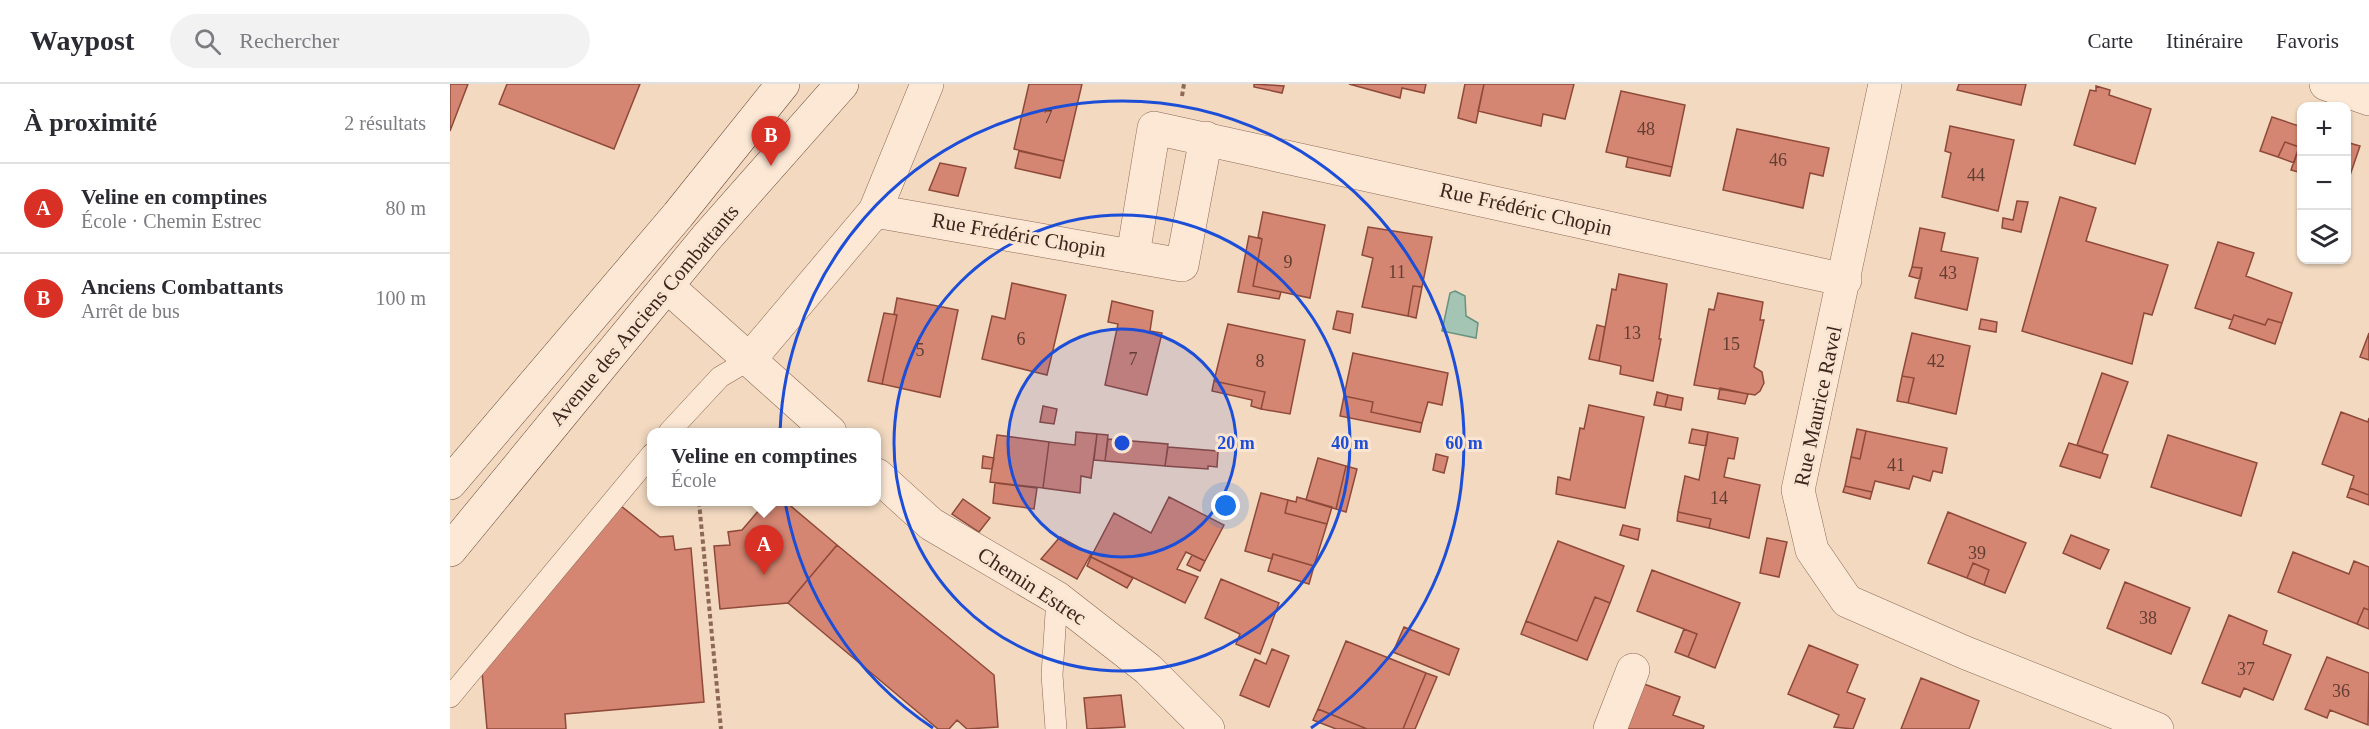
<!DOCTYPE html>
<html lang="fr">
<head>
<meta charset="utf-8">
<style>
	:root { --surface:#fff; --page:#f2f2f3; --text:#2b2b33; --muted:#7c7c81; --line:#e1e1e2; --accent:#d93025 }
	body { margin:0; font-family:Georgia,serif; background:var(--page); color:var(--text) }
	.controls { position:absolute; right:18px; top:18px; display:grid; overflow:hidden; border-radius:12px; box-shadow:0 2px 4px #0004 }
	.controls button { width:54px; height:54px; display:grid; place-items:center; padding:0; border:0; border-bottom:2px solid var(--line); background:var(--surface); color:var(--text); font:30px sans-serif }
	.you { position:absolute; left:776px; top:422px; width:21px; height:21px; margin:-15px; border:4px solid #fff; border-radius:50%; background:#1a73e8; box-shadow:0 0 0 9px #1a73e833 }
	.badge { display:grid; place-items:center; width:39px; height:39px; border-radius:50%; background:var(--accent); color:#fff; font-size:20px; font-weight:700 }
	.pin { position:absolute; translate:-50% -50px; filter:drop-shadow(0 2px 3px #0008) }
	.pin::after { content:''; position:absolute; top:32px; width:21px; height:18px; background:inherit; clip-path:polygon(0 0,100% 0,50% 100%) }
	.popup { position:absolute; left:197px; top:344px; width:234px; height:78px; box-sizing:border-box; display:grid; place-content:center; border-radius:12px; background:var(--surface); filter:drop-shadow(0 2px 4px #0005); font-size:20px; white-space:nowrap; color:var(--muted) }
	.popup b { font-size:22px; color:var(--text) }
	.popup::after { content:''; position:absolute; left:50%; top:100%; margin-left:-12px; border:12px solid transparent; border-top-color:var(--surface) }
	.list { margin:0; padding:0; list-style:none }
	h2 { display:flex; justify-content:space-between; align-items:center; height:78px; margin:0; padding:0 24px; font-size:26px }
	h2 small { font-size:20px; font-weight:400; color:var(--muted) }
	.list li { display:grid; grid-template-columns:39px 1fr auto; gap:18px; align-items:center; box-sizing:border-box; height:90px; padding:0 24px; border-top:2px solid var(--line) }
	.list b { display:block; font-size:22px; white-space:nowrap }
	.list p { margin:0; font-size:20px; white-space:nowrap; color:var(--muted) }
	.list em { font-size:20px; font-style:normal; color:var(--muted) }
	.icon { flex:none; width:33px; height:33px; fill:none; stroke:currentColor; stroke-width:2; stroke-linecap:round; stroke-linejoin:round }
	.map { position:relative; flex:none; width:1919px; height:645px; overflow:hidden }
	header { display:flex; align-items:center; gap:36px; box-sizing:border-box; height:84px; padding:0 30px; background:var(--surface); border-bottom:2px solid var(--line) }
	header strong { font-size:28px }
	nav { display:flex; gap:33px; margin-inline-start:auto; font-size:21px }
	.search { width:420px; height:54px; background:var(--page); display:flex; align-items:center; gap:15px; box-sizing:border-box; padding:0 21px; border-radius:33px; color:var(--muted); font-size:22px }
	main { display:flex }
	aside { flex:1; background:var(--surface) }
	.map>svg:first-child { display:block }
	.water { fill:#a4c4b4; stroke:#699380; stroke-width:1.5 }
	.building { fill:#d48672; stroke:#8f4939; stroke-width:1.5 }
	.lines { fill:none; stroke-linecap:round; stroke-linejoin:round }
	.service-casing { stroke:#8e6856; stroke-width:22 }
	.minor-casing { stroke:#8e6856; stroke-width:34 }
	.secondary-casing { stroke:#6f4939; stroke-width:34 }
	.path { stroke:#8e6856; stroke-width:4; stroke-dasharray:4.5 3; stroke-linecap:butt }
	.service { stroke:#fce8d5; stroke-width:21 }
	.minor { stroke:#fce8d5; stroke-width:33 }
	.secondary { stroke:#fce8d5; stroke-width:33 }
	.ring { fill:none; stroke:#1d4ed8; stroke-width:3 }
	.labels { text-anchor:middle; stroke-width:6; stroke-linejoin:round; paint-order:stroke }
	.number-label { font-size:18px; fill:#623d32 }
	.street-label { font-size:21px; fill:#3c251c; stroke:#f9e5d1 }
	.centre { fill:#1d4ed8; stroke:#f9e5d1; stroke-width:3 }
	.ring-label { font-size:18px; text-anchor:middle; font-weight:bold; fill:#1d4ed8; stroke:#f9e5d1; stroke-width:6; stroke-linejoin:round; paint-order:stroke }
</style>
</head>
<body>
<header>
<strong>Waypost</strong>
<div class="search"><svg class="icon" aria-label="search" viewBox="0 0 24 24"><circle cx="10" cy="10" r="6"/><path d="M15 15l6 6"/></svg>Rechercher</div>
<nav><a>Carte</a><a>Itinéraire</a><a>Favoris</a></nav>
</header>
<main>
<aside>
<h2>À proximité<small>2 résultats</small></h2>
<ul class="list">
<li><span class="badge">A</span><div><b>Veline en comptines</b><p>École · Chemin Estrec</p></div><em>80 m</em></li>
<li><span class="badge">B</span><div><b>Anciens Combattants</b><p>Arrêt de bus</p></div><em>100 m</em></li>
</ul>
</aside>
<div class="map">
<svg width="1919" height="645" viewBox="0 0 1919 645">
	<rect width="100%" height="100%" fill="#f2d9c0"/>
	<path class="water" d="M1005 207 1015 212 1016 232 1028 239 1026 254 992 247 1000 209Z"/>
	<path class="building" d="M0 0H18L0 47Z
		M57 0H190L164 65 49 20Z
		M579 0H632L614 77 564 65Z
		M804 0 834 2 832 9 804 3Z
		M899 0H976L974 9 952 4 950 14Z
		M1015 0H1034L1026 39 1008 34Z
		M1034 0H1124L1115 35 1093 30 1091 42 1028 27Z
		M1509 0H1576L1571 21 1507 6Z
		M1646 2 1660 6 1659 11 1701 25 1685 80 1624 61 1640 6 1646 7Z
		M1171 7 1235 21 1222 83 1156 68Z
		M1822 33 1852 43V89L1841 86 1849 63 1835 58 1828 73 1810 67Z
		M1500 42 1564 56 1548 127 1492 113 1501 69 1495 67Z
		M1287 45 1379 64 1373 92 1360 89 1353 124 1273 106Z
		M1835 58 1849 63 1844 79 1828 73Z
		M1896 58 1910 62 1896 103Z
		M569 67 614 77 610 94 565 84Z
		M1178 73 1222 83 1220 92 1176 83Z
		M490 79 516 84 508 112 479 106Z
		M1610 113 1646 124 1636 157 1718 181 1702 231 1694 229 1682 280 1572 247Z
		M1567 117 1578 118 1571 148 1552 144 1553 134 1563 136Z
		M813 128 875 141 860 214 803 202 812 155 808 153Z
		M918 143 982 153 972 203 963 202 958 232 912 223 923 174 912 171Z
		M1470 144 1495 149 1491 167 1528 174 1517 226 1465 214 1472 184 1462 183Z
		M799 152 812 155 803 202 831 208 829 215 788 208Z
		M1768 158 1804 169 1796 192 1842 209 1832 239 1818 235 1815 241 1784 231 1782 236 1745 224Z
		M1462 183 1472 184 1470 195 1459 192Z
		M1169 190 1217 200 1209 255H1211L1203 297 1170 290 1171 282 1149 277 1162 205 1166 206Z
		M562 199 616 211 597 291 532 275 542 232 555 235Z
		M963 202 972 203 966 234 958 232Z
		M1268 209 1313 218 1310 236H1314L1304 283 1312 288 1314 299 1310 307 1305 311 1244 301 1259 225 1264 226Z
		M447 214 508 226 490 313 432 300 447 231 444 230Z
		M662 217 703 227 700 247 712 249 697 311 655 301 668 240 658 238Z
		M887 227 903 230 900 249 883 245Z
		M434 229 447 231 432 300 418 297Z
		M1784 231 1815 241 1818 235 1832 239 1825 260 1779 244Z
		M1531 235 1547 238 1546 248 1529 245Z
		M778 240 855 256 840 330 811 325 815 308 764 297Z
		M1147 241 1155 243 1149 277 1139 275Z
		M1462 249 1520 262 1506 330 1458 319 1464 294 1452 292Z
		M1919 249V276L1910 273Z
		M903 269 998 289 992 321 978 318 972 339 921 328 923 318 894 312Z
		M1652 289 1678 298 1652 369 1627 361Z
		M1452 292 1464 294 1458 319 1447 317Z
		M764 297 815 308 811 325 801 322 802 316 762 307Z
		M1270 304 1298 310 1295 320 1268 315Z
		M1207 308 1218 311 1215 323 1204 321Z
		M1218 311 1233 314 1231 326 1215 323Z
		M894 312 923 318 921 328 972 339 970 348 890 332Z
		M1139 321 1194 333 1175 424 1106 410 1108 393 1120 396 1130 344 1134 345Z
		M593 322 607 325 604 340 590 338Z
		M1891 328 1918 338 1919 334V411L1900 404 1904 392 1872 380Z
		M1242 345 1258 348 1256 362 1239 359Z
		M1407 345 1416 347 1410 375 1401 373Z
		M1416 347 1497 364 1492 389 1483 387 1480 397 1463 392 1459 405 1425 397 1422 408 1395 402 1401 373 1410 375Z
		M626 348 647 350 641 394 631 392 630 409 593 404 599 358 625 361Z
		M1258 348 1288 354 1284 375 1278 374 1274 393 1310 401 1299 454 1259 444 1261 435 1228 428 1235 392 1249 396Z
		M647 350 658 351 655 377 644 376Z
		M547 351 599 358 593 404 540 398Z
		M1718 351 1807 379 1791 432 1701 403Z
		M658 355 718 360 715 382 655 377Z
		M1619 359 1658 371 1650 394 1610 382Z
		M718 363 768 367 767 383 758 382V385L715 382Z
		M986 370 998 373 994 389 983 386Z
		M533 372 544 374 542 385 532 384Z
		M868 374 896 382 886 425 856 416Z
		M896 382 907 385 896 428 886 425Z
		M545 399 587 404 584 425 543 419Z
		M1395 402 1422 408 1420 415 1393 408Z
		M1900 404 1919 411V421L1897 413Z
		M811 409 838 416 835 429 877 440 864 482 823 470 822 475 795 467Z
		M719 413 774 441 755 477 736 468 727 485 748 493 735 519 641 473 664 429 701 449Z
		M847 413 882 423 877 440 835 429 838 416 846 418Z
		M513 415 540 434 529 448 502 430Z
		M316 418H336L387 461 338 519 270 525 264 462 280 461 278 448 292 446Z
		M171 422 210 453 223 452 225 466 241 464 254 618 115 630 116 645H37L32 588Z
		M1228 428 1261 435 1259 444 1227 437Z
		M1498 428 1576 459 1555 509 1534 501 1539 486 1523 479 1517 494 1478 479Z
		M1173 441 1190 445 1188 456 1170 451Z
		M1621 451 1659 466 1650 485 1613 469Z
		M610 453 641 470 627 495 591 475Z
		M1317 454 1337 458 1329 493 1310 489Z
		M1108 457 1174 482 1160 519 1145 513 1127 557 1076 537Z
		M387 461 544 591 548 643 517 645 507 636 499 645H488L338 519Z
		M1843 468 1899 490 1904 477 1919 483V526L1914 524 1907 540 1828 508Z
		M823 470 864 482 859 500 818 487Z
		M742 471 755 477 750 487 737 481Z
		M641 473 683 494 677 504 637 482Z
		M1523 479 1539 486 1534 501 1517 494Z
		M1202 486 1290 519 1265 584 1238 573 1247 550 1187 527Z
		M771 495 829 519 810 570 786 560 790 550 755 534Z
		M1675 498 1740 524 1721 570 1657 544Z
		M1145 513 1160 519 1137 576 1071 550 1076 537 1127 557Z
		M1914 524 1919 526V545L1907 540Z
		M1779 531 1817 547 1813 560 1841 571 1823 616 1794 604 1790 613 1752 599Z
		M954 543 1009 565 999 591 943 568Z
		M1234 545 1247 550 1238 573 1225 568Z
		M896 557 976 589 953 645H917L868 625Z
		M1359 561 1408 581 1397 608 1415 615 1403 645 1384 643 1389 631 1338 610Z
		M822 565 839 572 819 623 790 611 805 575 816 580Z
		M1877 573 1919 589 1918 641 1880 626 1877 634 1855 625Z
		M976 589 987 593 965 645H953Z
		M1471 594 1529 617 1519 645H1451Z
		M1194 600 1230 613 1223 631 1254 642 1253 645H1167Z
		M671 611 675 643 637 645 634 614Z
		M868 625 917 645H886L863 636Z"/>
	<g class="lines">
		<defs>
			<path id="service" d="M219 348 270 293 299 276
				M0 613 202 370
				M606 645 602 591 607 514"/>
			<path id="minor" d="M1435 0 1348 406 1362 466 1397 517 1516 569 1707 645
				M1876 0 1919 15
				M425 127 477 0
				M683 171 704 44 1395 196
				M217 202 380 348
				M299 276 425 127 732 181 756 54
				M427 391 481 440 607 514 698 585 758 645
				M1160 645 1183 586"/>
			<path id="secondary" d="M0 399 228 131 333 0
				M0 466 257 153 392 0"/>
		</defs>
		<use href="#service" class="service-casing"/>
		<use href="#minor" class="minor-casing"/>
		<use href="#secondary" class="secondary-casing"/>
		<path class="path" d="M732 12 734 0
			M249 418 271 645"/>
		<use href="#service" class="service"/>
		<use href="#minor" class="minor"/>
		<use href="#secondary" class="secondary"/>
	</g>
	<circle cx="672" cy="359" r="114" fill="#1d4ed8" fill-opacity=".12"/>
	<g class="ring">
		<circle cx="672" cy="359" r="114"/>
		<circle cx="672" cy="359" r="228"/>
		<path d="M483 644A342 342 0 1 1 861 644"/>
	</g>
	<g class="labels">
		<g class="number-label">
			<text x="598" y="39">7</text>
			<text x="1196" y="51">48</text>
			<text x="1328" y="82">46</text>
			<text x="1526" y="97">44</text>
			<text x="838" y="184">9</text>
			<text x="947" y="194">11</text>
			<text x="1498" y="195">43</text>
			<text x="1182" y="255">13</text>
			<text x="571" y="261">6</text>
			<text x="1281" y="266">15</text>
			<text x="470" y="272">5</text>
			<text x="683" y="281">7</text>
			<text x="810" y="283">8</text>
			<text x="1486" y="283">42</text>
			<text x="1446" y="387">41</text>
			<text x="1269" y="420">14</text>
			<text x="1527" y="475">39</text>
			<text x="1698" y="540">38</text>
			<text x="1796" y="591">37</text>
			<text x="1891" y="613">36</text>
		</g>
		<g class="street-label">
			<text transform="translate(1076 125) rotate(13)" y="7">Rue Frédéric Chopin</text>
			<text transform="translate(569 151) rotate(10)" y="7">Rue Frédéric Chopin</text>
			<text transform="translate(194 231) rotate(-50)" y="7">Avenue des Anciens Combattants</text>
			<text transform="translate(1368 322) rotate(-78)" y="7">Rue Maurice Ravel</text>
			<text transform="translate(582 502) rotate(33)" y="7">Chemin Estrec</text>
		</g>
	</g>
	<circle cx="672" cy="359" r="9" class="centre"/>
	<g class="ring-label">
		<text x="786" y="365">20 m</text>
		<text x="900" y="365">40 m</text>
		<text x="1014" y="365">60 m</text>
	</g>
</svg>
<div class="controls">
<button>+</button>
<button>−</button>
<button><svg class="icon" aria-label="layers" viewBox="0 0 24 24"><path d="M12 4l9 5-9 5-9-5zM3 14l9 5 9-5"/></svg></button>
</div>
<div class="you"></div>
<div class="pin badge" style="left:314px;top:491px">A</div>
<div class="popup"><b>Veline en comptines</b>École</div>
<div class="pin badge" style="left:321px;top:82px">B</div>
</div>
</main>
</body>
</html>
